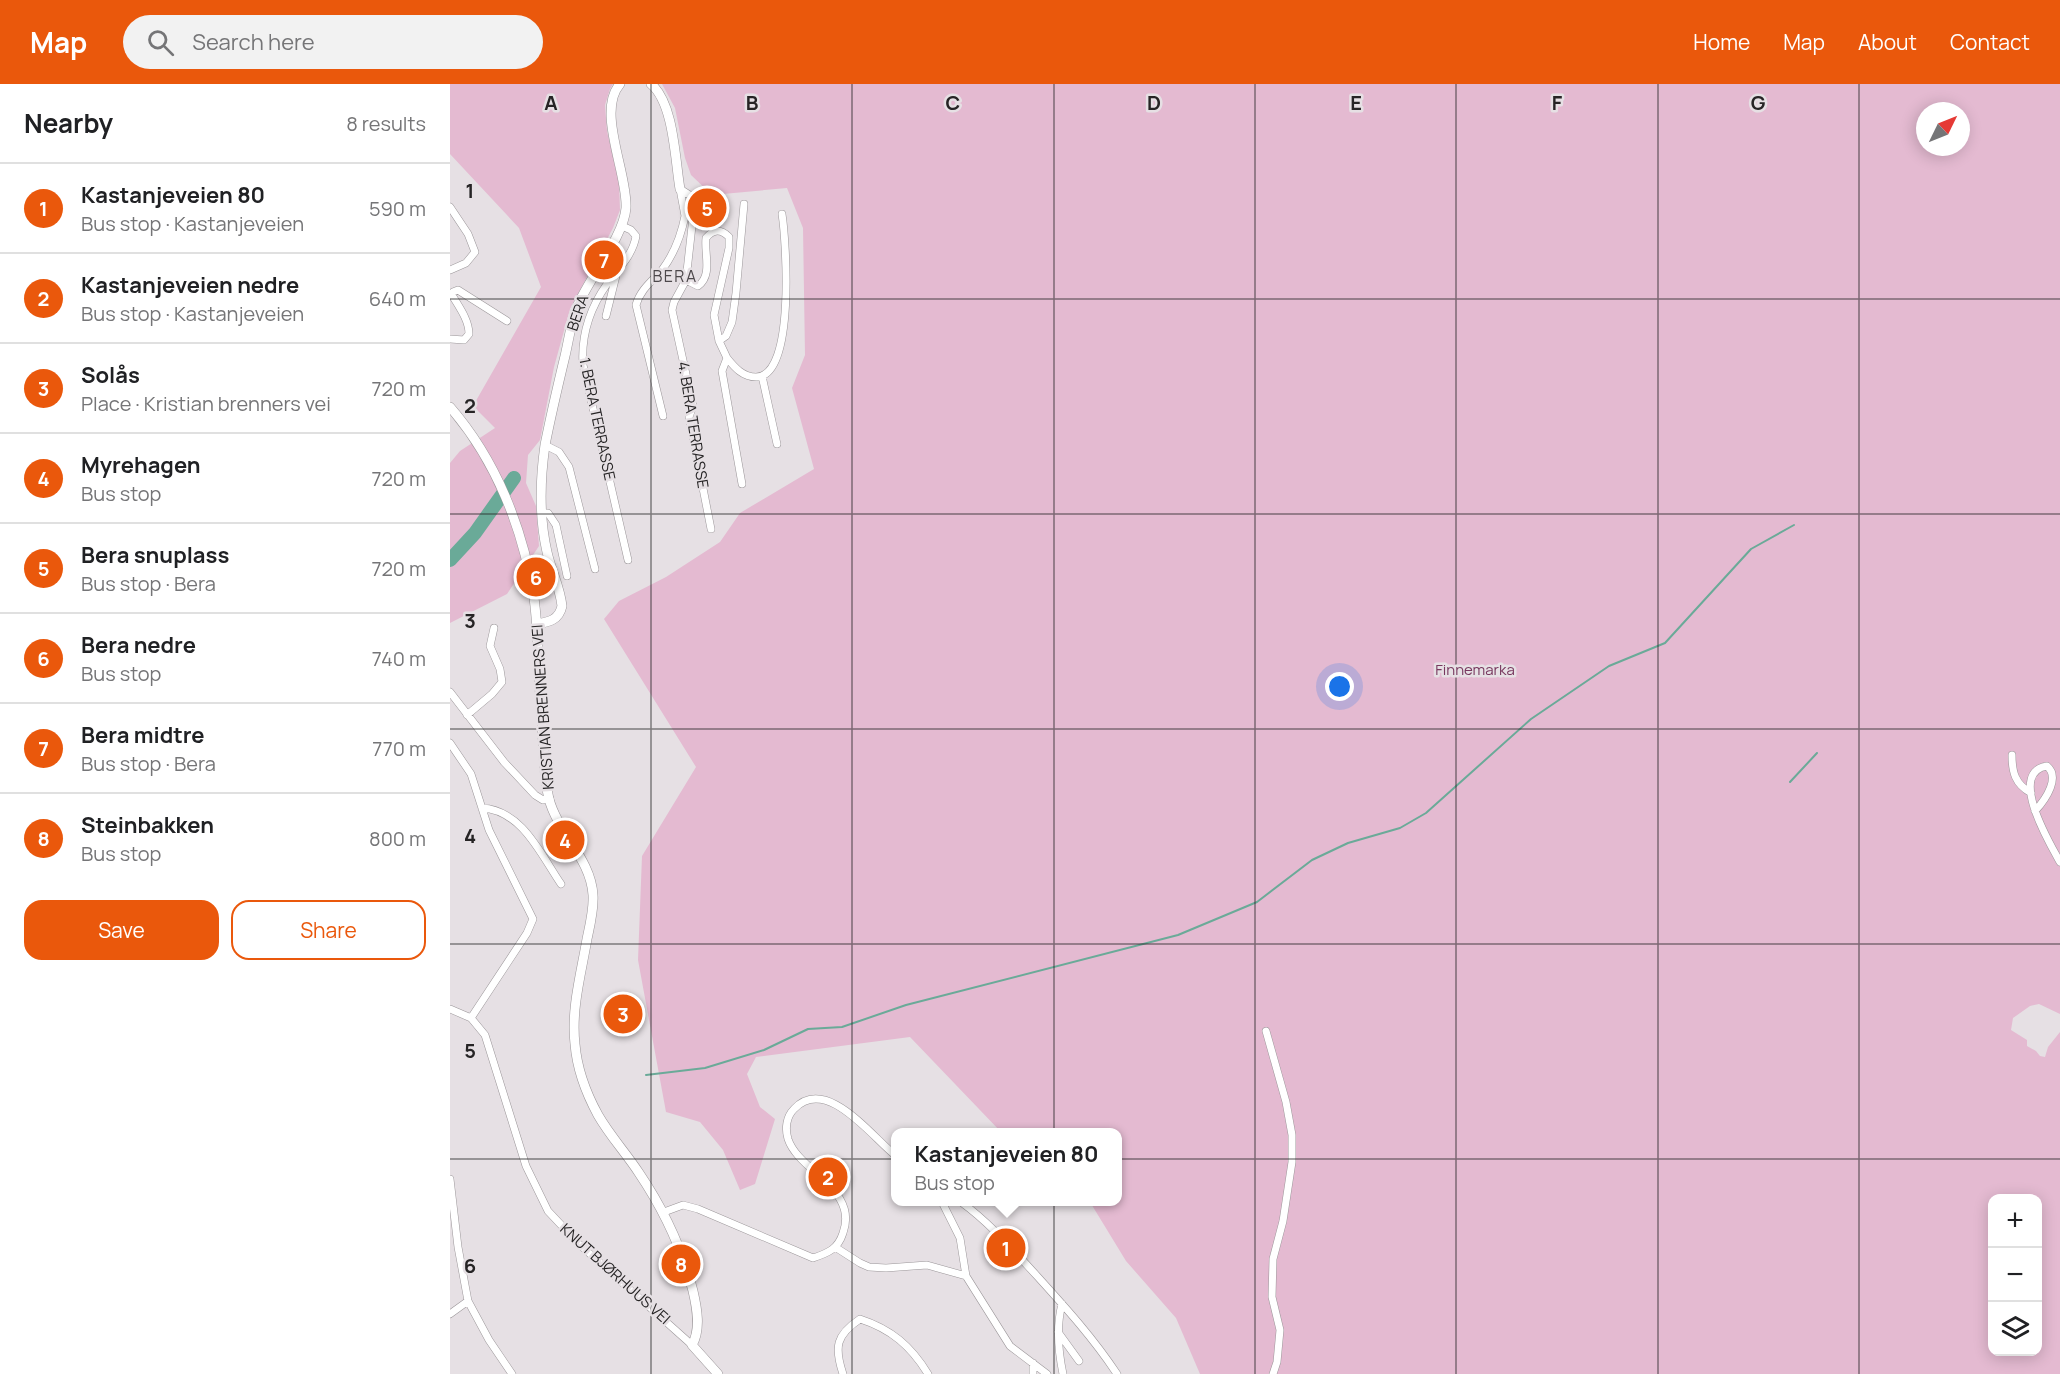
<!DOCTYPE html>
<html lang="en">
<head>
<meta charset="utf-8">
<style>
	:root { --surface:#fff; --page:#f2f2f2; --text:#202124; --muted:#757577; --line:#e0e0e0; --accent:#ea580c }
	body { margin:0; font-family:Manrope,sans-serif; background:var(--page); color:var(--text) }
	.controls { position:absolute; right:18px; bottom:18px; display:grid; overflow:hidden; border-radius:12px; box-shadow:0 3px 15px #0003 }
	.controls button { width:54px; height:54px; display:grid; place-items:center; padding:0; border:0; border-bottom:2px solid var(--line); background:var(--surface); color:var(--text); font:30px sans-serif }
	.compass { position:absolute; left:1466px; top:18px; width:54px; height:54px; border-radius:50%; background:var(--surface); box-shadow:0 3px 15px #0003; rotate:47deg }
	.you { position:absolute; left:890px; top:603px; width:21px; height:21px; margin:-15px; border:4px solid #fff; border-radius:50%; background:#1a73e8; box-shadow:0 0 0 9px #1a73e833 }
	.badge { display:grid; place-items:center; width:39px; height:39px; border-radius:50%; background:var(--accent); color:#fff; font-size:20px; font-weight:700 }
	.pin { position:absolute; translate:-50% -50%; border:3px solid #fff; box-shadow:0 2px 6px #0006 }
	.popup { position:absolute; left:441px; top:1044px; width:231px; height:78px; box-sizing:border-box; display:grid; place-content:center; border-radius:12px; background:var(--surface); filter:drop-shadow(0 2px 4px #0005); font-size:20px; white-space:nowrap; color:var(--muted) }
	.popup b { font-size:22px; color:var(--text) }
	.popup::after { content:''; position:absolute; left:50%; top:100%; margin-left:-12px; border:12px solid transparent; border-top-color:var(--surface) }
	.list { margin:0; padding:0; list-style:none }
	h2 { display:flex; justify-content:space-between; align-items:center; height:78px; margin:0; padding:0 24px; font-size:26px }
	h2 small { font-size:20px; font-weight:400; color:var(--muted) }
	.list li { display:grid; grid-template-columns:39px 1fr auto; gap:18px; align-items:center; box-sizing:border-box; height:90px; padding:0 24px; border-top:2px solid var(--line) }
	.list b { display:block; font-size:22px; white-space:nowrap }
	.list p { margin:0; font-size:20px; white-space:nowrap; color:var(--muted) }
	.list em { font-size:20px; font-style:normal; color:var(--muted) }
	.actions { display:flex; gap:12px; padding:18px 24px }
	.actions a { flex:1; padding:14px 0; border:2px solid var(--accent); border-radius:18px; text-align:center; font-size:21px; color:var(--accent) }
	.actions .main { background:var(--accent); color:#fff }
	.icon { flex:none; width:33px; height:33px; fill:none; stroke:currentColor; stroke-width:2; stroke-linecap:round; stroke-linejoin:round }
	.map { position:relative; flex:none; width:1610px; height:1290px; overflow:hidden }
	header { display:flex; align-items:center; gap:36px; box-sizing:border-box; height:84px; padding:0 30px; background:var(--accent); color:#fff }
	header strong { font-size:28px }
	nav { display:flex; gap:33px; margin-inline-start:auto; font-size:21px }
	.search { width:420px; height:54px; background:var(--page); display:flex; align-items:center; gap:15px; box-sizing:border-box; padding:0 21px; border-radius:33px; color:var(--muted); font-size:22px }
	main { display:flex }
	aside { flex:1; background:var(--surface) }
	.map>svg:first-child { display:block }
	.green { fill:#e4bad1; fill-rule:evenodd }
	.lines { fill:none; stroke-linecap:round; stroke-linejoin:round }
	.stream { stroke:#6aaa98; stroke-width:2 }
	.river { stroke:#6aaa98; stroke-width:14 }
	.street-casing { stroke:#9b9699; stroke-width:8 }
	.secondary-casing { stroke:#9b9699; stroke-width:10 }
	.street { stroke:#fff; stroke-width:7 }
	.secondary { stroke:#fff; stroke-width:9 }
	.grid { fill:none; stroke:#262425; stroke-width:1.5; stroke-opacity:0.55 }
	.labels { text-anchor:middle; stroke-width:5; stroke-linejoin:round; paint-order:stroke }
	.street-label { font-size:15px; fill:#262425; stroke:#e6e0e4 }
	.park-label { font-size:15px; fill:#78385f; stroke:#e6e0e4 }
	.neighbourhood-label { font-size:16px; letter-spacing:1.5px; fill:#4d484b; stroke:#e6e0e4 }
	.grid-label { font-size:20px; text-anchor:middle; font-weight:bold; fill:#262425; stroke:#e6e0e4; stroke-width:5; stroke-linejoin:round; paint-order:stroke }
</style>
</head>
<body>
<header>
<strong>Map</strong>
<div class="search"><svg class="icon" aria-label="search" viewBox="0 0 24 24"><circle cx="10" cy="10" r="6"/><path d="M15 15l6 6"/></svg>Search here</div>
<nav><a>Home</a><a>Map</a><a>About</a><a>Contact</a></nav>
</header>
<main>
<aside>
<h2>Nearby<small>8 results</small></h2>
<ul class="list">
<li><span class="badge">1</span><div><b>Kastanjeveien 80</b><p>Bus stop · Kastanjeveien</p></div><em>590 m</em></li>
<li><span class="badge">2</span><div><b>Kastanjeveien nedre</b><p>Bus stop · Kastanjeveien</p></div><em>640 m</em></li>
<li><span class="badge">3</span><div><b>Solås</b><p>Place · Kristian brenners vei</p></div><em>720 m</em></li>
<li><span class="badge">4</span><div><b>Myrehagen</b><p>Bus stop</p></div><em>720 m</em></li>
<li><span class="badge">5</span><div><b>Bera snuplass</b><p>Bus stop · Bera</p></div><em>720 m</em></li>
<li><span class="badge">6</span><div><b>Bera nedre</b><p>Bus stop</p></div><em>740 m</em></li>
<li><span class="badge">7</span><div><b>Bera midtre</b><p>Bus stop · Bera</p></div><em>770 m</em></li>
<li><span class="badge">8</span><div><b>Steinbakken</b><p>Bus stop</p></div><em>800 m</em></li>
</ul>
<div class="actions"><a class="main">Save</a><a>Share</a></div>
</aside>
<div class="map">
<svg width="1610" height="1290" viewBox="0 0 1610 1290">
	<rect width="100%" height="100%" fill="#e6e0e4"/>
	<path class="green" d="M0 0H163L160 5 155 21 157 47 169 98 170 126 163 144 120 225 104 283 90 356 78 371 76 399 86 422 89 462 57 510 0 539V379L10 367 45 344 23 322 91 203 69 144 0 70Z
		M212 0H1610V930L1589 920 1580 922 1563 934 1561 946 1577 956V962L1586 967 1590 972 1595 973 1598 963 1610 948V1290H750L726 1234 676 1177 640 1118H667V1048H551L460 953 306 973 297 990 310 1023 325 1035 305 1100 290 1106 273 1066 250 1038 216 1028 188 876 192 772 246 683 154 535 169 517 216 493 270 458 290 429 364 385 342 304 355 271 353 144 337 104 262 111 241 91 235 74 225 24ZM1475 27H1511V63H1475ZM1542 1114H1588V1268H1542Z"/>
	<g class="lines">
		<path class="stream" d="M1340 698 1367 669
			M196 991 255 984 314 966 358 945 392 943 456 921 728 851 807 818 862 776 898 759 950 744 976 729 1081 635 1159 582 1215 559 1301 465 1344 441"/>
		<path class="river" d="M0 476 25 449 64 394"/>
		<defs>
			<path id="street" d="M230 105 249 117 252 126 248 132H235Z
				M0 123 18 150 25 168 16 179 0 186
				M243 133 236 196 224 218 222 226 243 322 239 333 261 445
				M172 142 181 146 186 152C183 171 168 185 157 200 140 224 131 252 133 281L178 476
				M236 196 248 202C263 191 254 170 256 154 263 145 271 145 279 153V164L264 231 269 257 277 274 272 287 292 400
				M156 232 166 192
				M0 255 14 256 19 250C19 236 9 223 2 211L3 208 8 206 57 237
				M269 257 276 252 282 238 286 209 294 120
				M277 274C285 284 293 293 306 293 346 293 336 156 332 130
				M312 292 327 360
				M213 332 186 221C190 206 202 197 212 186 224 170 231 152 235 132
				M95 361 109 368 119 383 145 485
				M92 429H98L106 441 117 492
				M0 608 54 678 85 711 93 716 100 715
				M17 631 42 610 52 598 50 585 40 562 44 544
				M0 659 21 690 39 746 83 835 77 849 21 934
				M1562 671C1562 688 1565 700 1581 709
				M32 724C72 726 91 771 111 800
				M1585 727C1597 714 1610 693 1597 682 1557 688 1600 760 1610 778
				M0 925 21 934 35 951 76 1082 98 1127 129 1160 242 1261
				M816 947 836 1018 842 1051V1078L833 1137 823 1175 822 1213 830 1246 827 1278 823 1290
				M0 1095 8 1163 18 1217 39 1256 62 1290
				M492 1118 510 1154 516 1192
				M511 1118C540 1139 563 1166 587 1192 616 1224 644 1255 667 1290
				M214 1128 233 1121 248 1125 363 1174C378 1169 388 1165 393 1149 409 1105 349 1088 338 1055 335 1045 336 1033 344 1025 376 991 421 1052 445 1071
				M385 1163 410 1179 419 1183 436 1184 477 1181 516 1192 560 1262 597 1290
				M612 1220C606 1243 608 1266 613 1290
				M0 1230 18 1217
				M608 1248 629 1277
				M393 1290C384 1263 386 1251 410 1235 441 1245 461 1262 478 1290
				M583 1290V1279"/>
			<path id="secondary" d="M201 0C224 19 225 76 230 105
				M0 323C46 376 73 444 84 514 89 550 88 588 91 625 94 654 92 686 99 715 108 749 141 775 143 811 144 825 140 841 137 855 131 890 121 925 125 960 127 985 136 1009 148 1031 160 1052 176 1069 189 1089 214 1126 232 1164 243 1207 247 1224 251 1246 242 1261L268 1290
				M87 540C99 538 109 536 112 522 110 503 101 486 97 468 89 433 90 396 95 361 101 331 108 301 115 272 119 255 121 238 127 223 139 194 174 152 176 124 178 90 146 27 170 0"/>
		</defs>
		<use href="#street" class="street-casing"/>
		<use href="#secondary" class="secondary-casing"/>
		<use href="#street" class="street"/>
		<use href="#secondary" class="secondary"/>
	</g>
	<path class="grid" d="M201 0V1290M402 0V1290M604 0V1290M805 0V1290M1006 0V1290M1208 0V1290M1409 0V1290M0 215H1610M0 430H1610M0 645H1610M0 860H1610M0 1075H1610"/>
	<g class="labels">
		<g class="street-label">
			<text transform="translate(128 229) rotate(-71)" y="5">BERA</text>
			<text transform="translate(147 335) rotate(78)" y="5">1. BERA TERRASSE</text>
			<text transform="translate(243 341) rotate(81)" y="5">4. BERA TERRASSE</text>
			<text transform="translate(93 623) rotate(-94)" y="5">KRISTIAN BRENNERS VEI</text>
			<text transform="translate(165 1190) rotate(42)" y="5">KNUT BJØRHUUS VEI</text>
		</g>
		<g class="park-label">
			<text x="1025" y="591">Finnemarka</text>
		</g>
		<g class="neighbourhood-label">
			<text x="225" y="198">BERA</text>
		</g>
	</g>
	<g class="grid-label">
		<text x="101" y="26">A</text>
		<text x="302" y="26">B</text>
		<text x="503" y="26">C</text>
		<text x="704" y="26">D</text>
		<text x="906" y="26">E</text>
		<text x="1107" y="26">F</text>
		<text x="1308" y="26">G</text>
		<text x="20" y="114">1</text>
		<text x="20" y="329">2</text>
		<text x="20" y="544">3</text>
		<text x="20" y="759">4</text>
		<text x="20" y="974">5</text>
		<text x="20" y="1189">6</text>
	</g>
</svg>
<div class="controls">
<button>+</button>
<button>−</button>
<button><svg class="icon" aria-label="layers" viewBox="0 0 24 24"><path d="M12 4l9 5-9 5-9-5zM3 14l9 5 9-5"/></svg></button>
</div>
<svg class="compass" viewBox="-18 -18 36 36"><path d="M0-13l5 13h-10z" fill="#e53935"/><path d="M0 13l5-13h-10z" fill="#757577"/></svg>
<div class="you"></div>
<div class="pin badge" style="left:556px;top:1164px">1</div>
<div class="popup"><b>Kastanjeveien 80</b>Bus stop</div>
<div class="pin badge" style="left:378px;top:1093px">2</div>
<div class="pin badge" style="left:173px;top:930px">3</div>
<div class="pin badge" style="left:115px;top:756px">4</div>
<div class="pin badge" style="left:257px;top:124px">5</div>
<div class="pin badge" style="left:86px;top:493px">6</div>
<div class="pin badge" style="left:154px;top:176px">7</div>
<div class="pin badge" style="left:231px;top:1180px">8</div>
</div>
</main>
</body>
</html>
